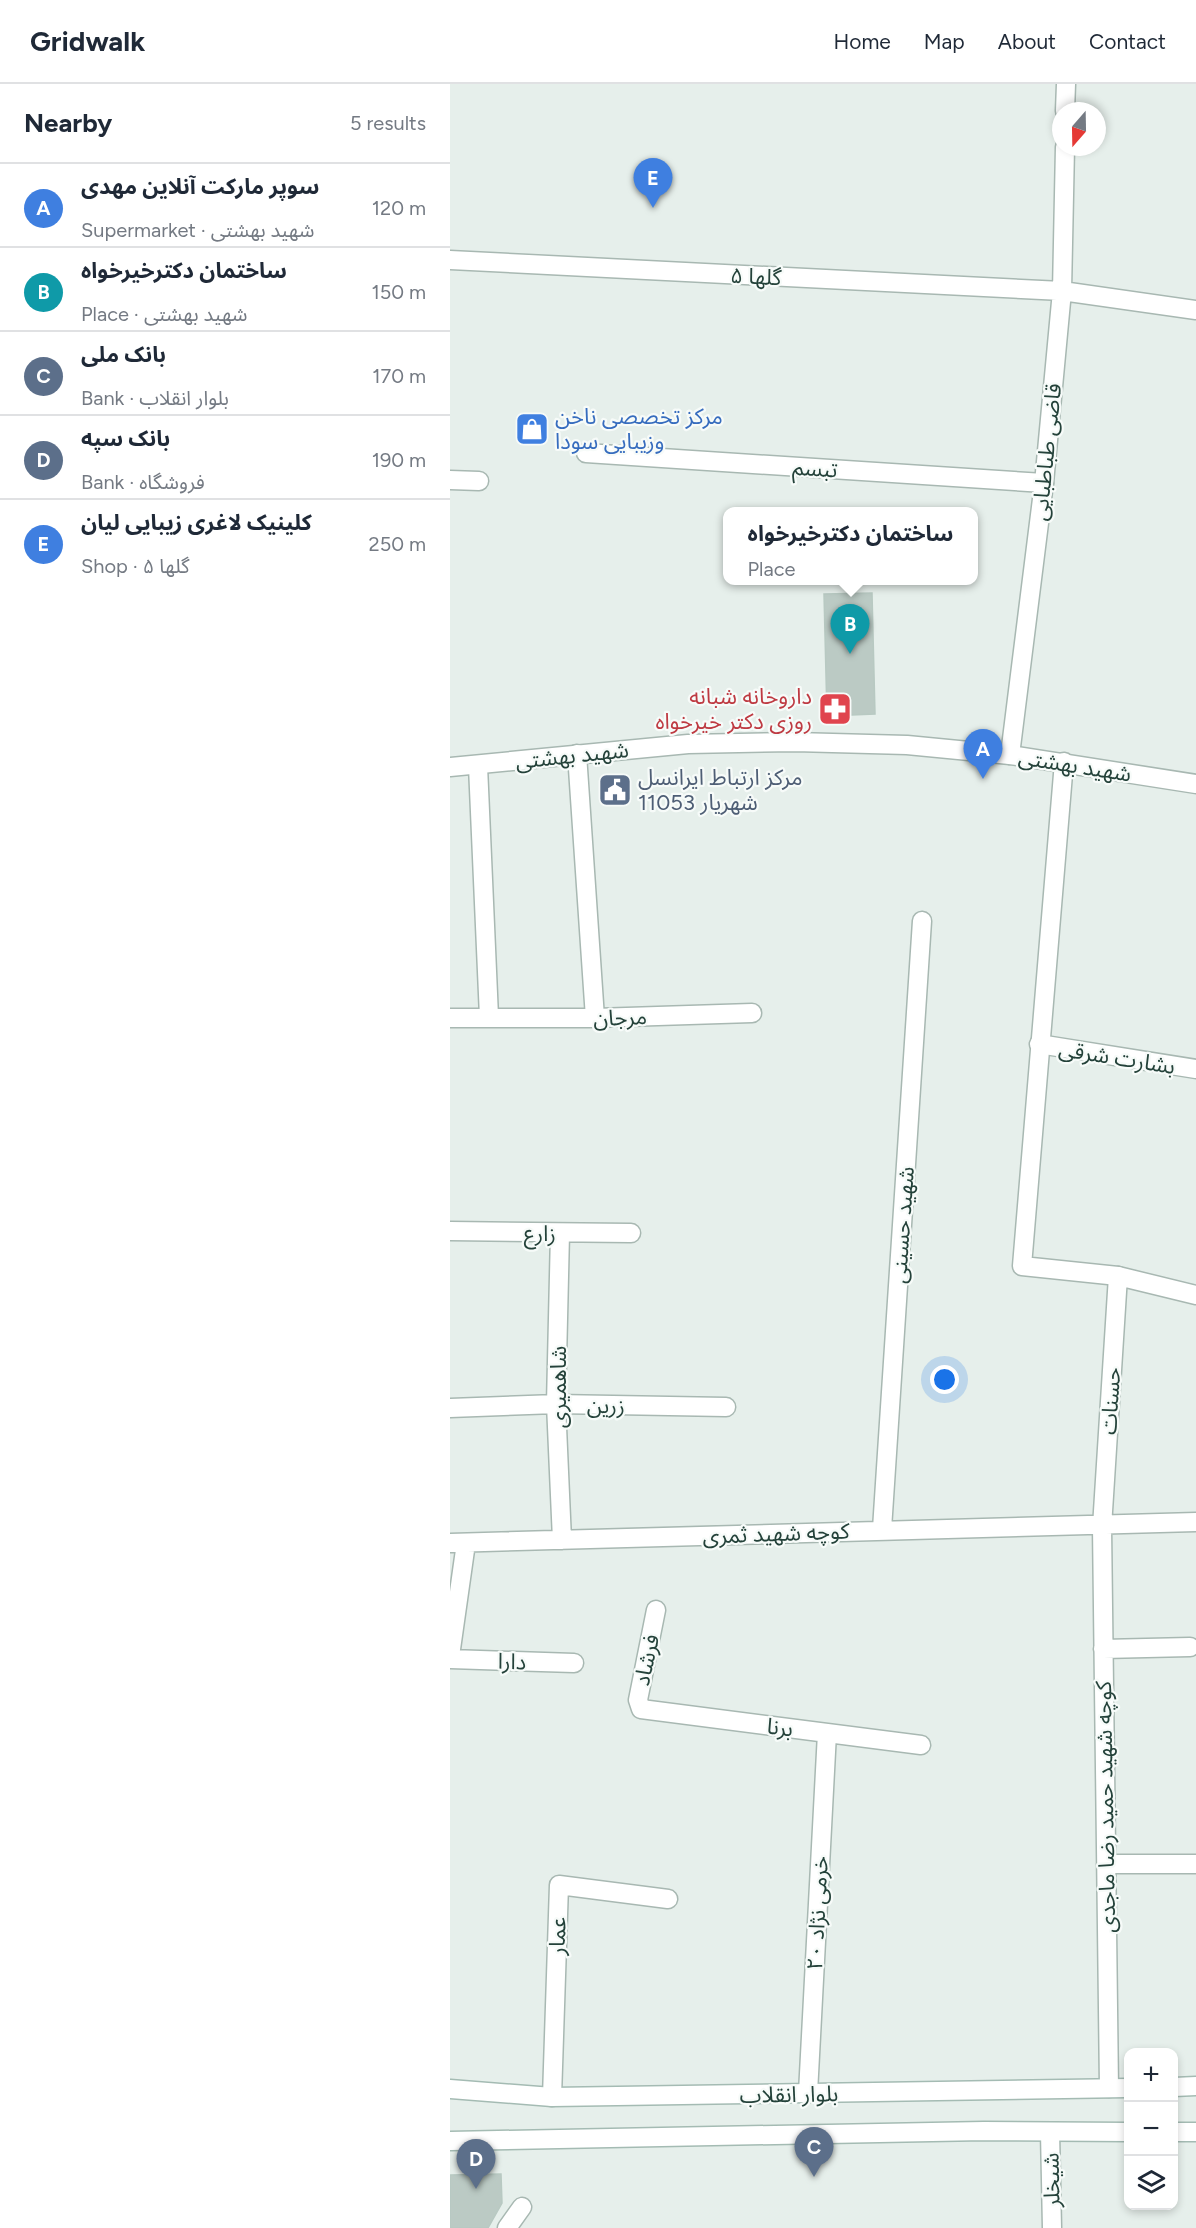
<!DOCTYPE html>
<html lang="en">
<head>
<meta charset="utf-8">
<style>
	:root { --surface:#fff; --page:#f6f6f7; --text:#1f2937; --muted:#747a83; --line:#e0e1e3; --accent:#1a73e8 }
	body { margin:0; font-family:Figtree,"Noto Sans Arabic",sans-serif; background:var(--page); color:var(--text) }
	.controls { position:absolute; right:18px; bottom:18px; display:grid; overflow:hidden; border-radius:12px; box-shadow:0 3px 9px #0003 }
	.controls button { width:54px; height:54px; display:grid; place-items:center; padding:0; border:0; border-bottom:2px solid var(--line); background:var(--surface); color:var(--text); font:30px sans-serif }
	.compass { position:absolute; left:602px; top:18px; width:54px; height:54px; border-radius:50%; background:var(--surface); box-shadow:0 3px 9px #0003; rotate:200deg }
	.you { position:absolute; left:495px; top:1296px; width:21px; height:21px; margin:-15px; border:4px solid #fff; border-radius:50%; background:#1a73e8; box-shadow:0 0 0 9px #1a73e833 }
	.badge { display:grid; place-items:center; width:39px; height:39px; border-radius:50%; background:var(--accent); color:#fff; font-size:20px; font-weight:700 }
	.pin { position:absolute; translate:-50% -50px; filter:drop-shadow(0 2px 3px #0008) }
	.pin::after { content:''; position:absolute; top:32px; width:21px; height:18px; background:inherit; clip-path:polygon(0 0,100% 0,50% 100%) }
	.popup { position:absolute; left:273px; top:423px; width:255px; height:78px; box-sizing:border-box; display:grid; place-content:center; border-radius:12px; background:var(--surface); filter:drop-shadow(0 2px 4px #0005); font-size:20px; white-space:nowrap; color:var(--muted) }
	.popup b { font-size:22px; color:var(--text) }
	.popup::after { content:''; position:absolute; left:50%; top:100%; margin-left:-12px; border:12px solid transparent; border-top-color:var(--surface) }
	.list { margin:0; padding:0; list-style:none }
	h2 { display:flex; justify-content:space-between; align-items:center; height:78px; margin:0; padding:0 24px; font-size:26px }
	h2 small { font-size:20px; font-weight:400; color:var(--muted) }
	.list li { display:grid; grid-template-columns:39px 1fr auto; gap:18px; align-items:center; box-sizing:border-box; height:84px; padding:0 24px; border-top:2px solid var(--line) }
	.list b { display:block; font-size:22px; white-space:nowrap }
	.list p { margin:0; font-size:20px; white-space:nowrap; color:var(--muted) }
	.list em { font-size:20px; font-style:normal; color:var(--muted) }
	.icon { flex:none; width:33px; height:33px; fill:none; stroke:currentColor; stroke-width:2; stroke-linecap:round; stroke-linejoin:round }
	.map { position:relative; flex:none; width:746px; height:2144px; overflow:hidden }
	header { display:flex; align-items:center; gap:36px; box-sizing:border-box; height:84px; padding:0 30px; background:var(--surface); border-bottom:2px solid var(--line) }
	header strong { font-size:28px }
	nav { display:flex; gap:33px; margin-inline-start:auto; font-size:21px }
	main { display:flex }
	aside { flex:1; background:var(--surface) }
	.map>svg:first-child { display:block }
	.building { fill:#bbcac4; stroke:#b8c9c2; stroke-width:1.5 }
	.lines { fill:none; stroke-linecap:round; stroke-linejoin:round }
	.service-casing { stroke:#a8b8b2; stroke-width:21 }
	.minor-casing { stroke:#a8b8b2; stroke-width:21 }
	.tertiary-casing { stroke:#a8b8b2; stroke-width:21 }
	.secondary-casing { stroke:#a4bbb3; stroke-width:21 }
	.service { stroke:#fff; stroke-width:18 }
	.minor { stroke:#fff; stroke-width:18 }
	.tertiary { stroke:#fff; stroke-width:18 }
	.secondary { stroke:#fff; stroke-width:18 }
	.labels { text-anchor:middle; stroke-width:4.5; stroke-linejoin:round; paint-order:stroke }
	.street-label { font-size:22px; fill:#24423a; stroke:#f7fbf9 }
	.shop-label { font-size:22px; fill:#366cbe; stroke:#f7fbf9; text-anchor:start }
	.health-label { font-size:22px; fill:#be3a42; stroke:#f7fbf9; text-anchor:end }
	.service-label { font-size:22px; fill:#4e5e75; stroke:#f7fbf9; text-anchor:start }
</style>
</head>
<body>
<header>
<strong>Gridwalk</strong>
<nav><a>Home</a><a>Map</a><a>About</a><a>Contact</a></nav>
</header>
<main>
<aside>
<h2>Nearby<small>5 results</small></h2>
<ul class="list">
<li><span class="badge" style="background:#3f7fe0">A</span><div><b>سوپر مارکت آنلاین مهدی</b><p>Supermarket · شهید بهشتی</p></div><em>120 m</em></li>
<li><span class="badge" style="background:#0f9aa8">B</span><div><b>ساختمان دکترخیرخواه</b><p>Place · شهید بهشتی</p></div><em>150 m</em></li>
<li><span class="badge" style="background:#5c6f8a">C</span><div><b>بانک ملی</b><p>Bank · بلوار انقلاب</p></div><em>170 m</em></li>
<li><span class="badge" style="background:#5c6f8a">D</span><div><b>بانک سپه</b><p>Bank · فروشگاه</p></div><em>190 m</em></li>
<li><span class="badge" style="background:#3f7fe0">E</span><div><b>کلینیک لاغری زیبایی لیان</b><p>Shop · گلها ۵</p></div><em>250 m</em></li>
</ul>
</aside>
<div class="map">
<svg width="746" height="2144" viewBox="0 0 746 2144">
	<rect width="100%" height="100%" fill="#e6efeb"/>
	<path class="building" d="M422 509 425 630 377 632 374 510Z
		M51 2090 52 2119 38 2144H0V2091Z"/>
	<g class="lines">
		<defs>
			<path id="service" d="M136 369 594 399
				M614 678 572 1182 668 1192"/>
			<path id="minor" d="M615 27 616 0
				M0 176 612 207 746 226
				M0 396 29 397
				M127 670 145 934
				M560 671 594 399 612 207 615 63
				M28 682 39 933
				M0 934H145L302 929
				M589 960 746 985
				M0 1147 181 1149
				M110 1149 106 1320 112 1456
				M0 1324 106 1320 276 1323
				M432 1445 472 837
				M0 1459 746 1438
				M206 1526 188 1616 191 1625 471 1661
				M653 1565 740 1563
				M0 1572 16 1459
				M0 1575 124 1579
				M656 1780H746
				M659 2004 652 1443 668 1192 746 1211
				M358 2009 377 1649
				M102 2013 109 1801 218 1815
				M57 2144 72 2123"/>
			<path id="tertiary" d="M0 683 238 660 345 658 457 661 560 671 746 700
				M600 2048 602 2144"/>
			<path id="secondary" d="M724 2003 746 2002
				M0 2005 102 2013 678 2004
				M724 2048H746
				M0 2057 534 2047 678 2048"/>
		</defs>
		<use href="#service" class="service-casing"/>
		<use href="#minor" class="minor-casing"/>
		<use href="#tertiary" class="tertiary-casing"/>
		<use href="#secondary" class="secondary-casing"/>
		<use href="#service" class="service"/>
		<use href="#minor" class="minor"/>
		<use href="#tertiary" class="tertiary"/>
		<use href="#secondary" class="secondary"/>
	</g>
	<defs>
		<symbol id="shop-square" viewBox="-11 -11 22 22"><rect x="-9" y="-9" width="18" height="18" rx="4" fill="#3f7fe0" stroke="#f7fbf9"/><path d="M-5-2.5h2.3a2.7 3.5 0 0 1 5.4 0H5L5.5 6h-11ZM-1.5-2.5h3a1.5 2.3 0 0 0-3 0Z" fill="#fff"/></symbol>
		<symbol id="pharmacy-square" viewBox="-11 -11 22 22"><rect x="-9" y="-9" width="18" height="18" rx="4" fill="#e0444e" stroke="#f7fbf9"/><path d="M-2-6h4v4h4v4h-4v4h-4v-4h-4v-4h4Z" fill="#fff"/></symbol>
		<symbol id="civic-square" viewBox="-11 -11 22 22"><rect x="-9" y="-9" width="18" height="18" rx="4" fill="#5c6f8a" stroke="#f7fbf9"/><path d="M-.6-6.5H3V-4.5H.6V-3L4-1V1h2V6H-6V1h2V-1L-.6-3ZM-1.2 2.5V6h2.4V2.5Z" fill="#fff"/></symbol>
	</defs>
	<g fill-rule="evenodd">
		<use href="#shop-square" x="63" y="326" width="38" height="38"/>
		<use href="#pharmacy-square" x="366" y="606" width="38" height="38"/>
		<use href="#civic-square" x="146" y="687" width="38" height="38"/>
	</g>
	<g class="labels">
		<g class="street-label">
			<text transform="translate(306 192) rotate(3)" y="8">گلها ۵</text>
			<text transform="translate(596 368) rotate(-84)" y="8">قاضی طباطبایی</text>
			<text transform="translate(365 384) rotate(4)" y="8">تبسم</text>
			<text transform="translate(122 671) rotate(-6)" y="8">شهید بهشتی</text>
			<text transform="translate(625 681) rotate(9)" y="8">شهید بهشتی</text>
			<text transform="translate(170 933) rotate(-2)" y="8">مرجان</text>
			<text transform="translate(667 973) rotate(9)" y="8">بشارت شرقی</text>
			<text transform="translate(452 1141) rotate(-86)" y="8">شهید حسینی</text>
			<text transform="translate(90 1149) rotate(1)" y="8">زارع</text>
			<text transform="translate(108 1303) rotate(-90)" y="8">شاهمیری</text>
			<text transform="translate(660 1317) rotate(-86)" y="8">حسنات</text>
			<text transform="translate(156 1321) rotate(1)" y="8">زرین</text>
			<text transform="translate(326 1449) rotate(-2)" y="8">کوچه شهید ثمری</text>
			<text transform="translate(196 1576) rotate(-78)" y="8">فرشاد</text>
			<text transform="translate(62 1577) rotate(2)" y="8">دارا</text>
			<text transform="translate(330 1643) rotate(7)" y="8">برنا</text>
			<text transform="translate(655 1723) rotate(-91)" y="8">کوچه شهید حمید رضا ماجدی</text>
			<text transform="translate(367 1829) rotate(-87)" y="8">خرمی نژاد ۲۰</text>
			<text transform="translate(107 1852) rotate(-88)" y="8">عمار</text>
			<text transform="translate(339 2010) rotate(-1)" y="8">بلوار انقلاب</text>
			<text transform="translate(601 2096) rotate(-91)" y="8">شیخلر</text>
		</g>
		<g class="shop-label">
			<text x="105" y="340">مرکز تخصصی ناخن<tspan x="105" dy="25">وزیبایی سودا</tspan></text>
		</g>
		<g class="health-label">
			<text x="362" y="620">داروخانه شبانه<tspan x="362" dy="25">روزی دکتر خیرخواه</tspan></text>
		</g>
		<g class="service-label">
			<text x="188" y="701">مرکز ارتباط ایرانسل<tspan x="188" dy="25">11053 شهریار</tspan></text>
		</g>
	</g>
</svg>
<div class="controls">
<button>+</button>
<button>−</button>
<button><svg class="icon" aria-label="layers" viewBox="0 0 24 24"><path d="M12 4l9 5-9 5-9-5zM3 14l9 5 9-5"/></svg></button>
</div>
<svg class="compass" viewBox="-18 -18 36 36"><path d="M0-13l5 13h-10z" fill="#e53935"/><path d="M0 13l5-13h-10z" fill="#747a83"/></svg>
<div class="you"></div>
<div class="pin badge" style="left:533px;top:695px;background:#3f7fe0">A</div>
<div class="pin badge" style="left:400px;top:570px;background:#0f9aa8">B</div>
<div class="popup"><b>ساختمان دکترخیرخواه</b>Place</div>
<div class="pin badge" style="left:364px;top:2093px;background:#5c6f8a">C</div>
<div class="pin badge" style="left:26px;top:2105px;background:#5c6f8a">D</div>
<div class="pin badge" style="left:203px;top:124px;background:#3f7fe0">E</div>
</div>
</main>
</body>
</html>
